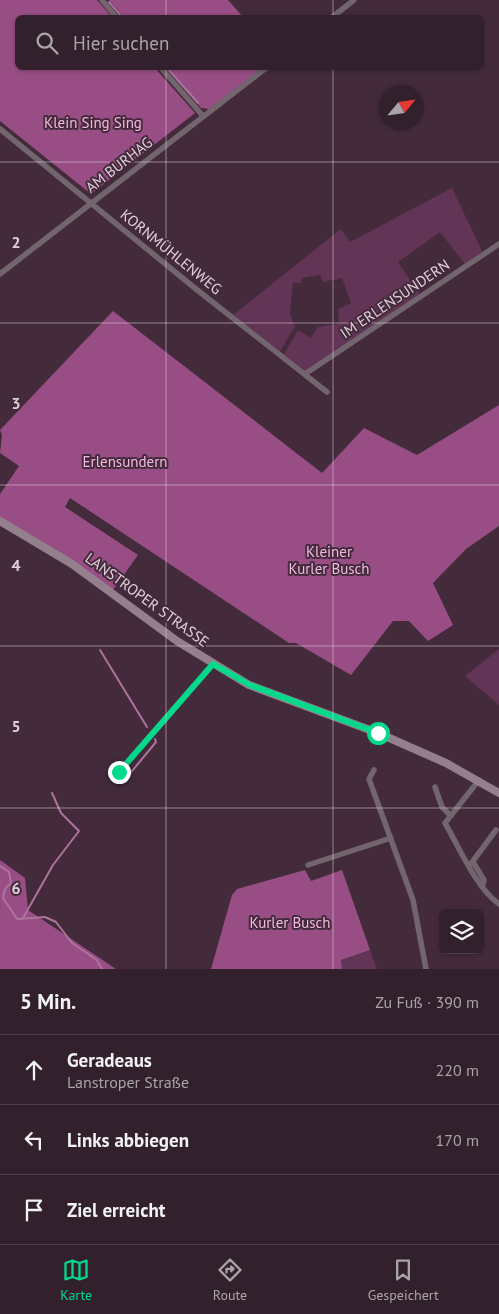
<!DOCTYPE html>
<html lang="de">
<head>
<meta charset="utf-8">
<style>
	:root { --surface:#33202d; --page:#3e2d39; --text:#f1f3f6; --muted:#a9a3aa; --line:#4e3e49; --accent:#04d98b }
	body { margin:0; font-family:"PT Sans",sans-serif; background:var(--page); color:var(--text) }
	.controls { position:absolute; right:15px; bottom:15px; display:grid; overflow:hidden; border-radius:8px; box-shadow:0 1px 4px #0004 }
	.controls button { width:45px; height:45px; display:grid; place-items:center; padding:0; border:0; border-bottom:1px solid var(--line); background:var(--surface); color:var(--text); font:25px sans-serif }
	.compass { position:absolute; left:379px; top:85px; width:45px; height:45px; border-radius:50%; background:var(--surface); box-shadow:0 1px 4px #0004; rotate:61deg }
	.stop { position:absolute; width:15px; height:15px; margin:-11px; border:4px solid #04d98b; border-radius:50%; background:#fff }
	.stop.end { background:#04d98b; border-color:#fff; box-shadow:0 1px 5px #0008 }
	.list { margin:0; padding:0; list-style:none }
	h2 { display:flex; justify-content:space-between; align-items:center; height:65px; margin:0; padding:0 20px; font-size:21px }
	h2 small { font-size:16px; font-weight:400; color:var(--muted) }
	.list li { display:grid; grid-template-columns:32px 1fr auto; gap:15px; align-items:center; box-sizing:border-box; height:70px; padding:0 20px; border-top:1px solid var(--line) }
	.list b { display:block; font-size:19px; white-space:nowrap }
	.list p { margin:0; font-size:16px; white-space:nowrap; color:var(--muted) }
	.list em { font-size:16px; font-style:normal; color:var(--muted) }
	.icon { flex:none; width:28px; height:28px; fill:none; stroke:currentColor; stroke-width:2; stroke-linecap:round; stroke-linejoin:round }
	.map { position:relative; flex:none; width:499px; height:969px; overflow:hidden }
	.search { position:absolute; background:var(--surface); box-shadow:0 1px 4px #0004; left:15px; right:15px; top:15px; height:55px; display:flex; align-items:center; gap:12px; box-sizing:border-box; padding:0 18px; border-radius:8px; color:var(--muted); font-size:19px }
	.sheet { height:275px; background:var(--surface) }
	nav { display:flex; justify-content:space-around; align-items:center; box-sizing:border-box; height:70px; border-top:1px solid var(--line); background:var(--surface); font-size:14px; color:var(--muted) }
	nav a { display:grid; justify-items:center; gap:2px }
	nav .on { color:var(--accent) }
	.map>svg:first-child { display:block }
	.green { fill:#623455 }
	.forest { fill:#984e84 }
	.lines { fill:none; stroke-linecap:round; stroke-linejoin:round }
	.stream { stroke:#ac749c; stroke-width:2 }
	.street { stroke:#72656d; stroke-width:5.5 }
	.secondary { stroke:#94808d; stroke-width:8 }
	.route { stroke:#04d98b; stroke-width:6 }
	.grid { fill:none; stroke:#e0d0da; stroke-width:1; stroke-opacity:0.55 }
	.labels { text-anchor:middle; stroke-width:4; stroke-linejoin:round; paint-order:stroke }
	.park-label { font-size:15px; fill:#f7b9e3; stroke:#442b3c }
	.street-label { font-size:15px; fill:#e0d0da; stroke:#442b3c }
	.grid-label { font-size:16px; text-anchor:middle; font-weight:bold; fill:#e0d0da; stroke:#442b3c; stroke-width:4; stroke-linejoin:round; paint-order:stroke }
</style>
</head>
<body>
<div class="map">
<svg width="499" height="969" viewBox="0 0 499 969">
	<rect width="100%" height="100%" fill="#442b3c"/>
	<path class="green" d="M452 188 482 251 465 264 440 232 398 262 419 294 305 372 284 354 298 330 311 338 318 327 339 324 338 309 351 303 342 278 323 282 320 275 302 278 301 283H293L290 313 295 327 280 351 233 315 341 229 350 242Z
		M499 649V705L465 676Z
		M370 950 377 969H342L341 960Z"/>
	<path class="forest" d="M0 0H97L112 17 18 18V68H155L195 113 91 194 0 121Z
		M109 0H228L243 17H124Z
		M166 68H262L209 109 201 108Z
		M113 311 322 473 364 428 417 455 499 405V526L466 549 433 583 453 625 428 641 409 621H393L351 675 296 643H289L70 498 65 507 138 555 113 590 0 519V494L19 466 0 453 2 435 0 430Z
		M0 860 25 878 28 910 116 969H0Z
		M305 870 311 881 342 870 370 950 341 960 342 969H211L232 895 237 889Z"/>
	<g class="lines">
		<path class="stream" d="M109 2 123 18
			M167 68 198 103
			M100 650 147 727
			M123 782 156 742 155 739
			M0 866 9 872 11 883 5 889 3 898 17 919 45 917 56 922 72 943 97 960 102 969
			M23 918 53 865 79 831 61 813 52 793"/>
		<path class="street" d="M102 0 117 18
			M331 18 354 0
			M161 68 203 116
			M0 129 196 289 327 392
			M0 274 266 68
			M305 374 499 244
			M374 770 369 779 413 900 426 969
			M119 772 213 664
			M479 780 445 823C459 847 476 888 499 904
			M435 787 442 807 451 816
			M473 862 484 880 482 887
			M308 865 391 838
			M470 865 496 830"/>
		<path class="secondary" d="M0 521 72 564 177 641 249 685 378 733 446 763 499 793"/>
	</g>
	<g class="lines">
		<path class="route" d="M119 772 213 664 250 685 378 733"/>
	</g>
	<path class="grid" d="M166 0V18M333 0V18M166 68V969M333 68V969M0 162H499M0 323H499M0 485H499M0 646H499M0 808H499"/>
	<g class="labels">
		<g class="park-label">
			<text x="93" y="128">Klein Sing Sing</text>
			<text x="125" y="467">Erlensundern</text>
			<text x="329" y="557">Kleiner<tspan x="329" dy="17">Kurler Busch</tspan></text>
			<text x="290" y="928">Kurler Busch</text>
		</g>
		<g class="street-label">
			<text transform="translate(119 165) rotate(-38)" y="5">AM BURHAG</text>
			<text transform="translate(171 252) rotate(39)" y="5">KORNMÜHLENWEG</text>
			<text transform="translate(395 299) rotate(-34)" y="5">IM ERLENSUNDERN</text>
			<text transform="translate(147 600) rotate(36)" y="5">LANSTROPER STRASSE</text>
		</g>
	</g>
	<g class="grid-label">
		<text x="16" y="248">2</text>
		<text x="16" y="409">3</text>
		<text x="16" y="571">4</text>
		<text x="16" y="732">5</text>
		<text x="16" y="894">6</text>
	</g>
</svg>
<div class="controls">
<button><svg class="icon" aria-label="layers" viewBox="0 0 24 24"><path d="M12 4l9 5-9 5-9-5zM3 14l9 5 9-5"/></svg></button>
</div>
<svg class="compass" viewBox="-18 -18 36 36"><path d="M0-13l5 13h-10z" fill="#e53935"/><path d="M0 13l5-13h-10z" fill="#a9a3aa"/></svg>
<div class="stop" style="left:378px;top:733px"></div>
<div class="stop end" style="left:119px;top:772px"></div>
<div class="search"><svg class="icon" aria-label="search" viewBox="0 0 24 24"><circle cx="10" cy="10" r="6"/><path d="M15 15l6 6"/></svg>Hier suchen</div>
</div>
<section class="sheet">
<h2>5 Min.<small>Zu Fuß · 390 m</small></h2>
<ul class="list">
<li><svg class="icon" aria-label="ahead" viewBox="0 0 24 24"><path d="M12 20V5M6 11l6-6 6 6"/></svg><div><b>Geradeaus</b><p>Lanstroper Straße</p></div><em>220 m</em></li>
<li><svg class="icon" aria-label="left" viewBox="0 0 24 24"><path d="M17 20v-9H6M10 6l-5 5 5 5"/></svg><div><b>Links abbiegen</b></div><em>170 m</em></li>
<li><svg class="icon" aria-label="arrive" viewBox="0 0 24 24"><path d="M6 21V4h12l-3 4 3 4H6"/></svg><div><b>Ziel erreicht</b></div></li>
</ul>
</section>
<nav>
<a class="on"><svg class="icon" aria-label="map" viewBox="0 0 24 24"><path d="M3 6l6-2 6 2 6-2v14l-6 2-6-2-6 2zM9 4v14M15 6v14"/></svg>Karte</a>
<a><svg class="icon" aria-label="directions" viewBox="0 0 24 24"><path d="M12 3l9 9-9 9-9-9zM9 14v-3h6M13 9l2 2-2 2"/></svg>Route</a>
<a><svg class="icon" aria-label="saved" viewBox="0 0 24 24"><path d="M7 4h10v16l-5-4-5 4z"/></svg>Gespeichert</a>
</nav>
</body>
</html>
